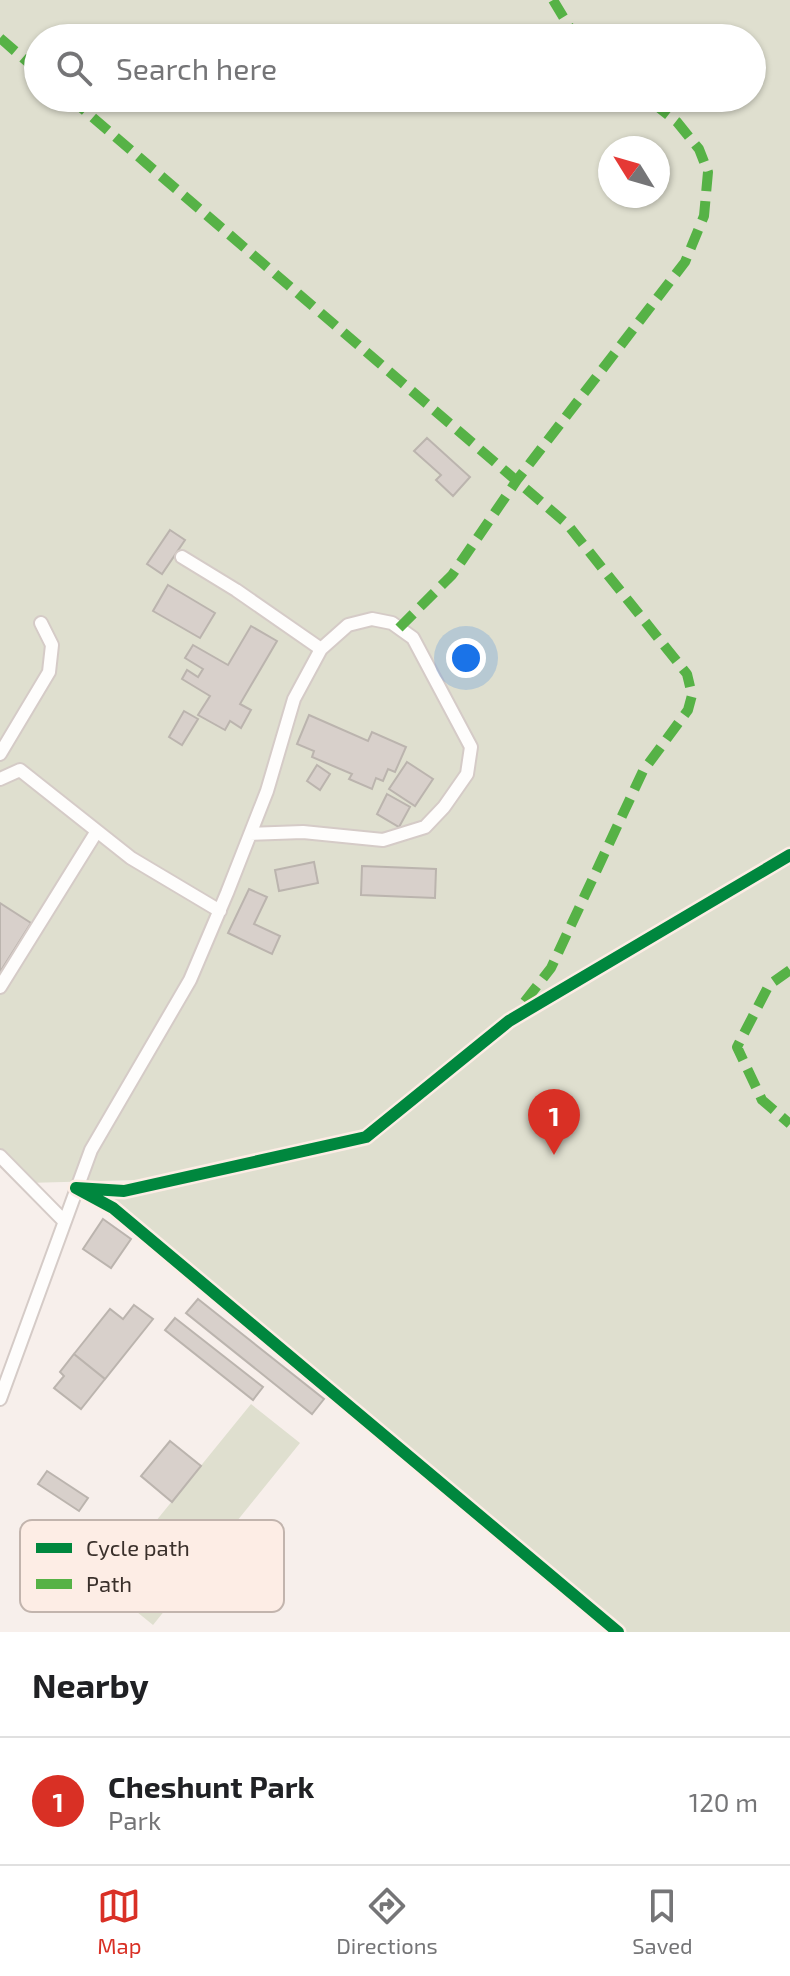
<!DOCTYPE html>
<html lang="en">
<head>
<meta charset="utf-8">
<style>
	:root { --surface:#fff; --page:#f6f6f6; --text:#202124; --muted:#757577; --line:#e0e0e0; --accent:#d93025 }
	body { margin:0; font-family:"Exo 2",sans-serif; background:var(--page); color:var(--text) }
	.compass { position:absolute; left:598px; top:136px; width:72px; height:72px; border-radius:50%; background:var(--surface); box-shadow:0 2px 6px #0004; rotate:307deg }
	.you { position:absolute; left:466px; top:658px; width:28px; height:28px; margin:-20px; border:6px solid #fff; border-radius:50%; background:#1a73e8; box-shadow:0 0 0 12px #1a73e833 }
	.badge { display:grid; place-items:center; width:52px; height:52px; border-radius:50%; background:var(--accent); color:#fff; font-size:26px; font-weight:700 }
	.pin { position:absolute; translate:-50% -66px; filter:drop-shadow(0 2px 4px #0008) }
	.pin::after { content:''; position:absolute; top:42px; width:28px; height:24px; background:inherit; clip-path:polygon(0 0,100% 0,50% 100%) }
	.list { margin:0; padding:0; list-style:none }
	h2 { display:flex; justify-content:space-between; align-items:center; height:104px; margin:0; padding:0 32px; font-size:34px }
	h2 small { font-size:26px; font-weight:400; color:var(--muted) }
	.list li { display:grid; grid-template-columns:52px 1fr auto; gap:24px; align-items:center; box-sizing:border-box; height:128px; padding:0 32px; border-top:2px solid var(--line) }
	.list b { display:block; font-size:30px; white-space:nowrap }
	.list p { margin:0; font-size:26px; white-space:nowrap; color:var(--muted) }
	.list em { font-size:26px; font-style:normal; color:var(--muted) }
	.icon { flex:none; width:44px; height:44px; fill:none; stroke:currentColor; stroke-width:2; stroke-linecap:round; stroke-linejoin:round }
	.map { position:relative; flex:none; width:790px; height:1632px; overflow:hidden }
	.search { position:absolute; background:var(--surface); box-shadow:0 2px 6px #0004; left:24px; right:24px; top:24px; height:88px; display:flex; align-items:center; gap:20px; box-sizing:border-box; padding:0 28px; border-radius:44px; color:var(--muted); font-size:30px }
	.sheet { height:232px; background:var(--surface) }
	nav { display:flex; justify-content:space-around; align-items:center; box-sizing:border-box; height:112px; border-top:2px solid var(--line); background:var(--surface); font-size:22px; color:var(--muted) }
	nav a { display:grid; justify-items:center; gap:4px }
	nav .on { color:var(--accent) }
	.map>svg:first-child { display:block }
	.green { fill:#dfdfcf; fill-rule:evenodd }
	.building { fill:#d8d0cb; stroke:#bbb4ae; stroke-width:2 }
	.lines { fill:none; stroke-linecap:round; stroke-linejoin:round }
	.lane-casing { stroke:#d5cbc7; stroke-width:16 }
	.lane { stroke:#fefdfc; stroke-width:12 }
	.quiet { stroke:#56b246; stroke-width:10; stroke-dasharray:20 10; stroke-linecap:butt }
	.cycleway-casing { stroke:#fdede5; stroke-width:17 }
	.cycleway { stroke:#00873e; stroke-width:12 }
	.key { fill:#fdede5; stroke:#c2b4ad; stroke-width:2 }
	.key-label { font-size:22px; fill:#3a302b }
</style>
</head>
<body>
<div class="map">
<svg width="790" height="1632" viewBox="0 0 790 1632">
	<rect width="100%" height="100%" fill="#f7efeb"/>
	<path class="green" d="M0 0H790V1632H610L76 1188 124 1191 177 1179 26 1183 0 1162ZM38 38H752V98H38ZM610 148H658V196H610Z
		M251 1404 300 1443 153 1625 104 1585Z"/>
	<path class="building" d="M427 438 470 477 453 496 436 480 441 475 414 451Z
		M170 530 185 540 162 574 147 564Z
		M168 585 215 613 200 638 153 611Z
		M251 626 277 641 240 704 251 710 241 728 230 721 225 730 198 715 210 696 182 679 187 670 198 677 203 669 185 658 193 645 228 665Z
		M184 711 198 719 182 745 169 737Z
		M309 715 368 741 372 732 406 747 395 772 388 769 383 781 376 778 372 789 349 779 352 774 312 757 314 751 297 744Z
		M407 762 433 779 415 806 389 789Z
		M317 765 330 774 320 790 307 781Z
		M387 794 410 807 399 827 377 814Z
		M314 862 318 883 279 891 275 870Z
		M362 866 436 869 435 898 361 895Z
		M249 889 267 897 254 924 280 936 272 954 228 933Z
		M0 903 31 923 0 972Z
		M103 1219 131 1239 111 1268 83 1249Z
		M198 1299 324 1399 312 1414 186 1313Z
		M134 1305 153 1319 105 1379 74 1354 110 1309 123 1319Z
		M175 1318 263 1387 253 1400 165 1330Z
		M74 1354 105 1379 81 1409 54 1388 64 1376 60 1372Z
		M170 1441 201 1466 172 1502 141 1476Z
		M47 1471 88 1498 79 1511 38 1484Z"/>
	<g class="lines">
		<defs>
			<path id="lane" d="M182 557 236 590 321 649
				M0 754 49 672 52 645 41 623
				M0 779 20 770 131 858 220 911
				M0 987 97 831
				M0 1156 63 1220
				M0 1399 91 1150 190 980 227 893 267 791 294 699 321 649 348 625 372 619 392 623 413 638 471 747 467 774 444 807 425 827 383 840 303 832 250 834"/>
		</defs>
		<use href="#lane" class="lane-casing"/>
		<use href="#lane" class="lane"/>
		<path class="quiet" d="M553 0 576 38
			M0 38 38 71
			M70 98 567 524 687 674 692 695 688 710 643 771 551 968 519 1009
			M399 628 452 575 517 480 685 262 704 216 708 172 699 149 677 122 647 98
			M790 970 769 985 737 1047 762 1100 790 1124"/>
		<defs>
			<path id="cycleway" d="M618 1632 113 1208 76 1188 124 1191 366 1137 509 1021 790 855"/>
		</defs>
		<use href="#cycleway" class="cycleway-casing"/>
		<use href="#cycleway" class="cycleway"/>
	</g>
	<rect x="20" y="1520" width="264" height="92" rx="12" class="key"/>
	<rect x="36" y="1543" width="36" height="10" fill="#00873e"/>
	<rect x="36" y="1579" width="36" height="10" fill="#56b246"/>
	<g class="key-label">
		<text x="86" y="1556">Cycle path</text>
		<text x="86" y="1592">Path</text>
	</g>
</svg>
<svg class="compass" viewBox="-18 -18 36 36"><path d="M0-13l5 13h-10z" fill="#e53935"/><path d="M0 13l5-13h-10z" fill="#757577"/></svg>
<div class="you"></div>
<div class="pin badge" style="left:554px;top:1155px">1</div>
<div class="search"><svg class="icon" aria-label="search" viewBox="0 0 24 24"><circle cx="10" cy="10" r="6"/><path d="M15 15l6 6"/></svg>Search here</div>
</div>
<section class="sheet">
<h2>Nearby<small></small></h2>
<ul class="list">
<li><span class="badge">1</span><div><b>Cheshunt Park</b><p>Park</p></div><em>120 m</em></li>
</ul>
</section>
<nav>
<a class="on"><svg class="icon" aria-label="map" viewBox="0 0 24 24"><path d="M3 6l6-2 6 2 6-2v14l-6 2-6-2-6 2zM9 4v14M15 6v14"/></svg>Map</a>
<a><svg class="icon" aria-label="directions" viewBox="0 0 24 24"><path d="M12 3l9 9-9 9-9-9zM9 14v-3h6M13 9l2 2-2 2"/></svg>Directions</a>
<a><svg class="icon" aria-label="saved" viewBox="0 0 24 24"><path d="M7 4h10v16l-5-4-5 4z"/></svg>Saved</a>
</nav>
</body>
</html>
